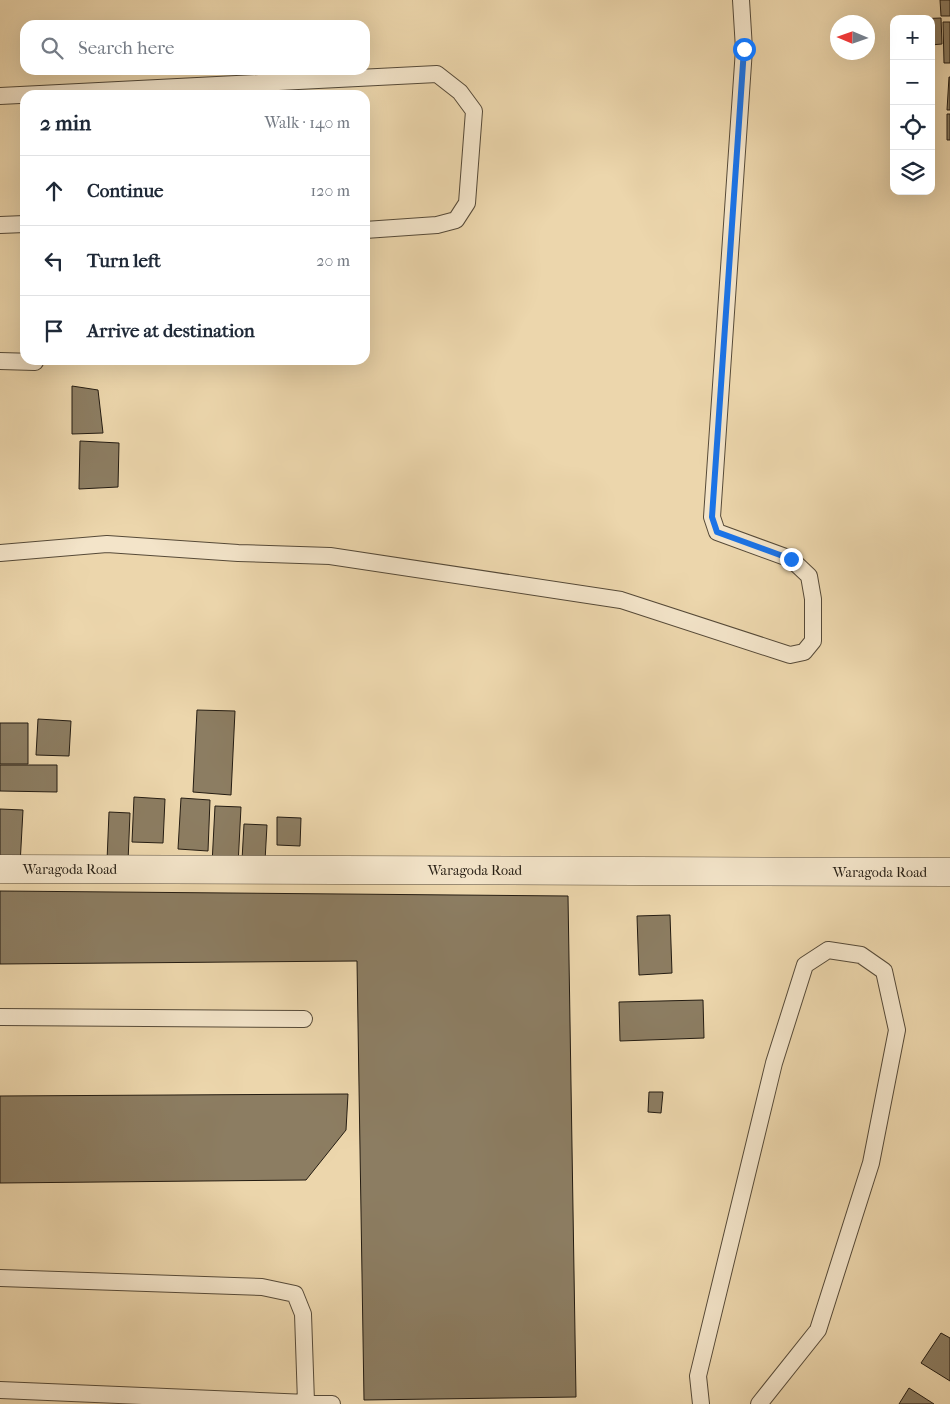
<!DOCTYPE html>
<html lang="en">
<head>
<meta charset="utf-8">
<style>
	:root { --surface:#fff; --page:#f2f2f3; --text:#1f2937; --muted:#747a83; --line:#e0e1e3 }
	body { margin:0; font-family:"IM FELL French Canon",serif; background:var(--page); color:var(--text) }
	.controls { position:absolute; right:15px; top:15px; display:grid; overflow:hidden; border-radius:10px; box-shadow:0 5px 20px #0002 }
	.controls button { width:45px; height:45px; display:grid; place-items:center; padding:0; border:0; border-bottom:1px solid var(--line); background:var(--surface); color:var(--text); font:25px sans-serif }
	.compass { position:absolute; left:830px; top:15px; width:45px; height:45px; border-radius:50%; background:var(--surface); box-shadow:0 5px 20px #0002; rotate:272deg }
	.stop { position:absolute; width:15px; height:15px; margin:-11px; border:4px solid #1a73e8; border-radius:50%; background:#fff }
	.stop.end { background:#1a73e8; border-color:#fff; box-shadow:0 1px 5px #0008 }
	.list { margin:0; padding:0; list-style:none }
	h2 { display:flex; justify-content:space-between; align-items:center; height:65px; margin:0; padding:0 20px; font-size:21px }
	h2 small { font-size:16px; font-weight:400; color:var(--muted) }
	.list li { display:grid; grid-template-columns:32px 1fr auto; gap:15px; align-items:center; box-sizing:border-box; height:70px; padding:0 20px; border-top:1px solid var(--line) }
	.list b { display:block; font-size:19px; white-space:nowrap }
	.list em { font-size:16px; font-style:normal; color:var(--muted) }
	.icon { flex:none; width:28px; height:28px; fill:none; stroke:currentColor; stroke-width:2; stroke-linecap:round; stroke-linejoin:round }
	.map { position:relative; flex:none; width:950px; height:1404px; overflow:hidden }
	.search { position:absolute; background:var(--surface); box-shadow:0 5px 20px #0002; left:20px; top:20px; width:350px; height:55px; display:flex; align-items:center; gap:12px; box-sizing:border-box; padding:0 18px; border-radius:15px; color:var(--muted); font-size:19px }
	.panel { position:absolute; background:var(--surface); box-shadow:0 5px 20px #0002; left:20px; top:90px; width:350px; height:275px; border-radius:15px }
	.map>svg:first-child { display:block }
	.building { fill:#8c7d62; stroke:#241c12 }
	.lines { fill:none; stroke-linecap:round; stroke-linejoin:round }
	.lane-casing { stroke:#564a38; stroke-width:18 }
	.street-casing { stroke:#564a38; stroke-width:29 }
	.lane { stroke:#f3e4c9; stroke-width:16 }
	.street { stroke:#f3e4c9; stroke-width:28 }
	.route { stroke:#1a73e8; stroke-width:6 }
	.labels { text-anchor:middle; stroke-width:4; stroke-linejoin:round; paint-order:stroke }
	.street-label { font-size:14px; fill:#241c12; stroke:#f3e4c9 }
</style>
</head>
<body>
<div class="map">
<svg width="950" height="1404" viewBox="0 0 950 1404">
	<rect width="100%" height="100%" fill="#ecd6ac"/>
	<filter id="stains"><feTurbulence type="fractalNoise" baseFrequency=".004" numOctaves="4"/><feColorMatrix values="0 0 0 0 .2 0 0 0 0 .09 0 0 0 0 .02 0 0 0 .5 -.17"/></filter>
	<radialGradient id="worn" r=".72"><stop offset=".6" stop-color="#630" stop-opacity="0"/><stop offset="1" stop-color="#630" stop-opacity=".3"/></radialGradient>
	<path class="building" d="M940 0H950V16H941Z
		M941 18 942 44 931 45V19H915Z
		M943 22H950V63H944Z
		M949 77H950V110H947Z
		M947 114H950V140H947Z
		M72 386 98 390 103 433 72 434Z
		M80 441 119 443 118 487 79 489Z
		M197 710 235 711 231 795 193 792Z
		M38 719 71 721 69 756 36 755Z
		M0 723H28V764H0Z
		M0 765H57V792L0 791Z
		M134 797 165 799 163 843 132 842Z
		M181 798 210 800 208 851 178 849Z
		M215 806 241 807 238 865 212 864Z
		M0 809 23 810 20 865 0 864Z
		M109 812 130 813 128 862 107 861Z
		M277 817 301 818 300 846 277 845Z
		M244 824 267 825 265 861 242 860Z
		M0 891 568 896 576 1397 364 1400 357 961 0 964Z
		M670 915 672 973 639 975 637 916Z
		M703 1000 704 1038 620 1041 619 1002Z
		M649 1092H663L661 1113 648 1112Z
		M348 1094 346 1130 306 1180 0 1183V1096Z
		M941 1333 950 1338V1381L921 1363Z
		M909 1388 934 1404H899Z"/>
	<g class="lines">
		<defs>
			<path id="lane" d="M0 96 437 74 460 92 474 111 467 203 456 220 437 225 365 230
				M0 225 25 224
				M0 361 35 362
				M0 553 107 544 238 553 330 556 621 600 790 655 804 652 813 641V599L809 576 791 559 717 532 712 517 744 49 741 0
				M0 1017 304 1019
				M0 1278 262 1287 295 1294 303 1314 306 1402
				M0 1390 332 1404
				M701 1404 698 1376 774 1063 805 965 828 950 861 955 884 971 897 1030 871 1163 818 1330 759 1404"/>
			<path id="street" d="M0 869 950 872"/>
		</defs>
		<use href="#lane" class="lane-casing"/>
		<use href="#street" class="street-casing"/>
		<use href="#lane" class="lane"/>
		<use href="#street" class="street"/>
	</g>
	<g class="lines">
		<path class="route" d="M744 49 712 517 717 532 791 559"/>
	</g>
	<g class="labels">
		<g class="street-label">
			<text x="70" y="874">Waragoda Road</text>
			<text x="475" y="875">Waragoda Road</text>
			<text x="880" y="877">Waragoda Road</text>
		</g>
	</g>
	<rect width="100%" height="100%" filter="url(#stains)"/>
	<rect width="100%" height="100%" fill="url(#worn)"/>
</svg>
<div class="controls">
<button>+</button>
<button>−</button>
<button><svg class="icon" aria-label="locate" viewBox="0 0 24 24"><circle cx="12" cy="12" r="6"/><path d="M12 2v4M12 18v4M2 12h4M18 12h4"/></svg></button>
<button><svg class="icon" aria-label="layers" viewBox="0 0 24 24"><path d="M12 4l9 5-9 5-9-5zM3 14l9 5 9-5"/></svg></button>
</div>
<svg class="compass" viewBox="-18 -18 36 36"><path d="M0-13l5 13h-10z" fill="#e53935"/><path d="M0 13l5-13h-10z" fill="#747a83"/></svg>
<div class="stop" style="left:744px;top:49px"></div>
<div class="stop end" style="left:791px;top:559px"></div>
<div class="search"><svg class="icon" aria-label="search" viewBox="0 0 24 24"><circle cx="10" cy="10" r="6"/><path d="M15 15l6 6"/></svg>Search here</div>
<section class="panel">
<h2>2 min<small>Walk · 140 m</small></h2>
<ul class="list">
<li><svg class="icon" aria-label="ahead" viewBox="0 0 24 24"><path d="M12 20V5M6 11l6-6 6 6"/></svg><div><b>Continue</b></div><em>120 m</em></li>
<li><svg class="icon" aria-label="left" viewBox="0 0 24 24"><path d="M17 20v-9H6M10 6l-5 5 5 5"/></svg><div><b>Turn left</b></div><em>20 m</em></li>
<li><svg class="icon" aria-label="arrive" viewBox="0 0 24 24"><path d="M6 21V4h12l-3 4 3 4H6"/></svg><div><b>Arrive at destination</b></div></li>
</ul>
</section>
</div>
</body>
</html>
